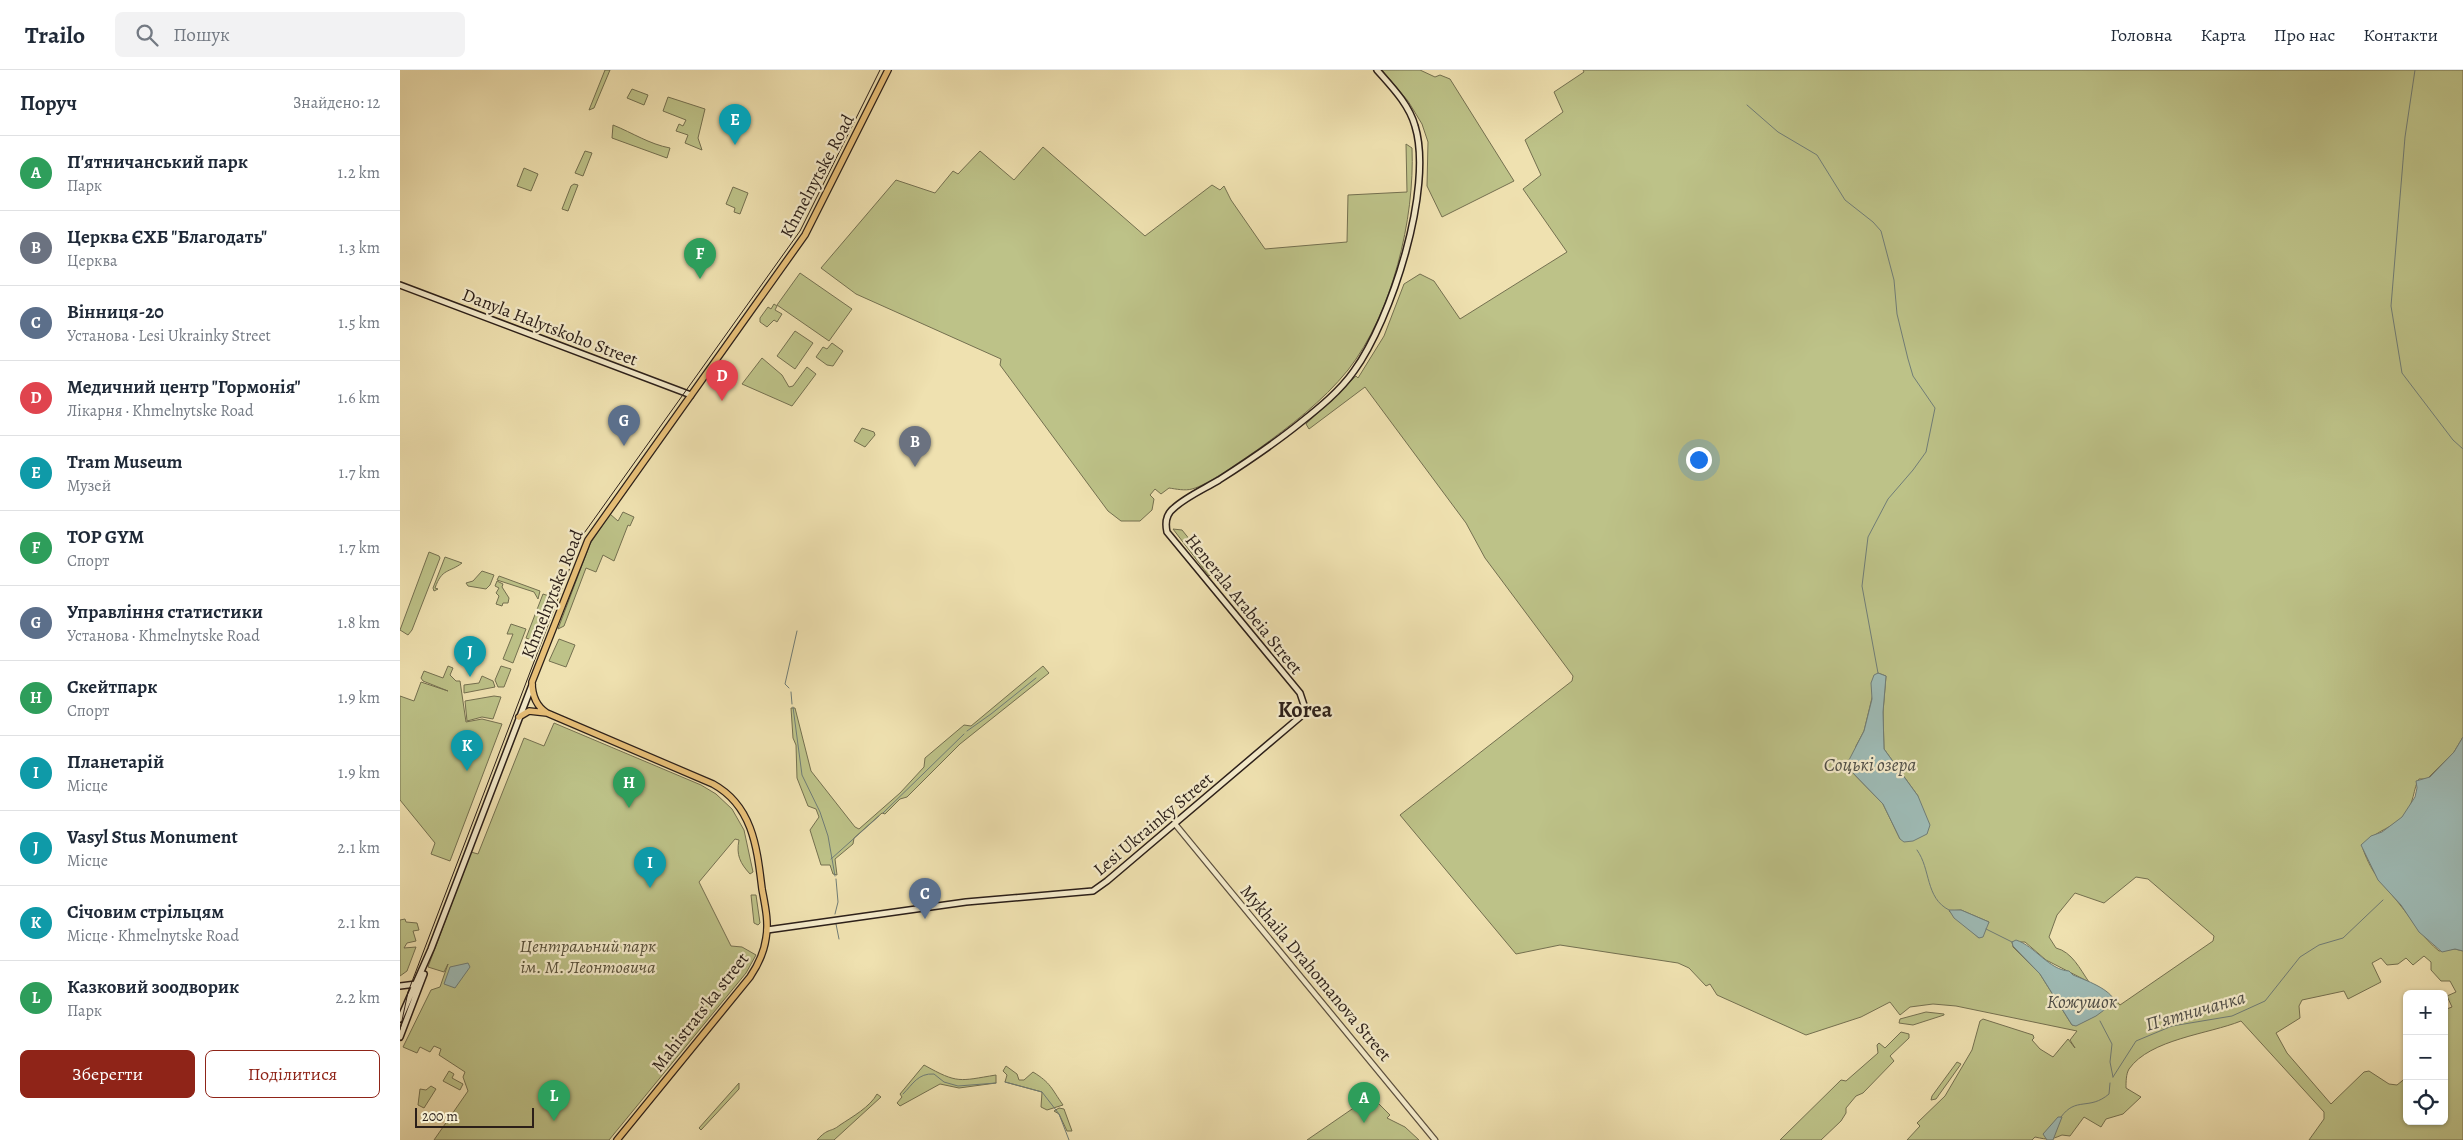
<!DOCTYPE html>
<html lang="uk">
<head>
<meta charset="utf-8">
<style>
	:root { --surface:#fff; --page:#f2f2f3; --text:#1f2937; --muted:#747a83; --line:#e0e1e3; --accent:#8f2418 }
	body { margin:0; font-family:Alegreya,serif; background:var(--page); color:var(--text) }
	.controls { position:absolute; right:15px; bottom:15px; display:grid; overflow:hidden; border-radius:8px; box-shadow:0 1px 4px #0004 }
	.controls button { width:45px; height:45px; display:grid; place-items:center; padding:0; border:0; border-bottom:1px solid var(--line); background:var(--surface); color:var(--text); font:25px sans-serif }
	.scale { position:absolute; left:15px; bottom:12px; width:119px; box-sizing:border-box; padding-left:5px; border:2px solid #2b1f19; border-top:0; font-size:14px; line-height:18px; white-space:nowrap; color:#2b1f19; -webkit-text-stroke:4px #f5eccc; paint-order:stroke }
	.you { position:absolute; left:1298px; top:389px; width:18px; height:18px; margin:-12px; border:4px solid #fff; border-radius:50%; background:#1a73e8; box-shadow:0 0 0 8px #1a73e833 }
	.badge { display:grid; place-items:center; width:32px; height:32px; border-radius:50%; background:var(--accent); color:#fff; font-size:16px; font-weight:700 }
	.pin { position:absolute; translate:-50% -41px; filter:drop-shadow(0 1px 2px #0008) }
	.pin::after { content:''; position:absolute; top:26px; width:18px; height:15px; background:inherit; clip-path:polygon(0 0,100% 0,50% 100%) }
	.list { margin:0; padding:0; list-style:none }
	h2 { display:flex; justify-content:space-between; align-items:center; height:65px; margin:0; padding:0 20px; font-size:21px }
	h2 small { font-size:16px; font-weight:400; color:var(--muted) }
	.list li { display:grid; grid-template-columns:32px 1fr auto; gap:15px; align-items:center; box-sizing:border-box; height:75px; padding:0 20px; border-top:1px solid var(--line) }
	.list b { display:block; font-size:19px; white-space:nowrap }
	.list p { margin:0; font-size:16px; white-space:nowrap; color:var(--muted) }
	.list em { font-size:16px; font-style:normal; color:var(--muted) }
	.actions { display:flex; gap:10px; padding:15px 20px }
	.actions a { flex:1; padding:11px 0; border:1px solid var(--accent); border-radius:8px; text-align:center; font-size:18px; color:var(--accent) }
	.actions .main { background:var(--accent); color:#fff }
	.icon { flex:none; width:28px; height:28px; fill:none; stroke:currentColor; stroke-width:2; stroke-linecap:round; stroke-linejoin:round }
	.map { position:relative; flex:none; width:2063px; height:1070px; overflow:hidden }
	header { display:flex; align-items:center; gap:30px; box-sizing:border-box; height:70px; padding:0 25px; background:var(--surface); border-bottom:1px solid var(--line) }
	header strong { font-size:24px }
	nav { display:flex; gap:28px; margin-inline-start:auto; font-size:18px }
	.search { width:350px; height:45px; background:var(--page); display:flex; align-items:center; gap:12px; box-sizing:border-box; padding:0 18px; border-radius:8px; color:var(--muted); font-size:19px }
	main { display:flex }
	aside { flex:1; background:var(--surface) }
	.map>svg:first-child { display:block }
	.green { fill:#bdc288; stroke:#747050; fill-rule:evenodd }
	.water { fill:#9ebbb6; stroke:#707d77 }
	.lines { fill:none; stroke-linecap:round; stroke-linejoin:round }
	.stream { stroke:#707d77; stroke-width:1 }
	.tertiary-casing { stroke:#5c503f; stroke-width:7 }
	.secondary-casing { stroke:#2b1f19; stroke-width:8 }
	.primary-casing { stroke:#2b1f19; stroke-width:8 }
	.tertiary { stroke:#f5eccc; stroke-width:4.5 }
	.secondary { stroke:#f5eccc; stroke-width:5 }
	.primary { stroke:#e8c078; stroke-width:5.5 }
	.tram { stroke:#2b1f19; stroke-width:1 }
	.labels { text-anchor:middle; stroke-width:4.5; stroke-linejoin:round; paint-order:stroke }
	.street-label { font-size:18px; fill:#2b1f19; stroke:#f5eccc }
	.park-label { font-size:18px; font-style:italic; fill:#57503a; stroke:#f5eccc }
	.water-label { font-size:19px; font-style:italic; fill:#4e4e48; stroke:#f5eccc }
	.district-label { font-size:22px; font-weight:bold; fill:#2b1f19; stroke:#f5eccc }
</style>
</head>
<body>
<header>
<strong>Trailo</strong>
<div class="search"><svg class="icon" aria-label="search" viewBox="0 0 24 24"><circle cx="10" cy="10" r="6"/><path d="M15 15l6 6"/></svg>Пошук</div>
<nav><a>Головна</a><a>Карта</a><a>Про нас</a><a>Контакти</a></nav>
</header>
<main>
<aside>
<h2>Поруч<small>Знайдено: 12</small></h2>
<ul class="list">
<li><span class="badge" style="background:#2e9e5b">A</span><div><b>П'ятничанський парк</b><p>Парк</p></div><em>1.2 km</em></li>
<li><span class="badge" style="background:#6b7280">B</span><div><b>Церква ЄХБ &quot;Благодать&quot;</b><p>Церква</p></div><em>1.3 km</em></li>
<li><span class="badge" style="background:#5c6f8a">C</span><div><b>Вінниця-20</b><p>Установа · Lesi Ukrainky Street</p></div><em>1.5 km</em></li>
<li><span class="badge" style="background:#e0444e">D</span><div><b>Медичний центр &quot;Гормонія&quot;</b><p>Лікарня · Khmelnytske Road</p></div><em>1.6 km</em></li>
<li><span class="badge" style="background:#0f9aa8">E</span><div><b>Tram Museum</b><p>Музей</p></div><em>1.7 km</em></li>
<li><span class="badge" style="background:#2e9e5b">F</span><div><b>TOP GYM</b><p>Спорт</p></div><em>1.7 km</em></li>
<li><span class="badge" style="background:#5c6f8a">G</span><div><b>Управління статистики</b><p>Установа · Khmelnytske Road</p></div><em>1.8 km</em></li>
<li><span class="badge" style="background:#2e9e5b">H</span><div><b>Скейтпарк</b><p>Спорт</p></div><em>1.9 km</em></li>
<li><span class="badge" style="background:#0f9aa8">I</span><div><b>Планетарій</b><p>Місце</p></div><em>1.9 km</em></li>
<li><span class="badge" style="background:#0f9aa8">J</span><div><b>Vasyl Stus Monument</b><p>Місце</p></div><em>2.1 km</em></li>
<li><span class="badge" style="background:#0f9aa8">K</span><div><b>Січовим стрільцям</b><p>Місце · Khmelnytske Road</p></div><em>2.1 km</em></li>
<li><span class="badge" style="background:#2e9e5b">L</span><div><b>Казковий зоодворик</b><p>Парк</p></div><em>2.2 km</em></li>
</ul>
<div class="actions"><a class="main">Зберегти</a><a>Поділитися</a></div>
</aside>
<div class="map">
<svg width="2063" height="1070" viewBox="0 0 2063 1070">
	<rect width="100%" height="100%" fill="#efe1b0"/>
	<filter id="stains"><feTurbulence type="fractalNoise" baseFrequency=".004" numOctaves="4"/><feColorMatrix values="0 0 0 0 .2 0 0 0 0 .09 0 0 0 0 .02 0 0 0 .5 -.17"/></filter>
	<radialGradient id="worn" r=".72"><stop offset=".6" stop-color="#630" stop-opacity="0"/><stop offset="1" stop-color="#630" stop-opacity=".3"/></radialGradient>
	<path class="green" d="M205 0H210L194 38 189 40Z
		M982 0H1020L1035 7 1040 5 1050 9 1114 111 1042 147 1027 116 1028 72 1022 54 1008 31Z
		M1183 0H2063V667L2054 682 2027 709H2019C2013 717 2015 735 2002 748 1989 760 1970 762 1963 779 1973 807 1984 814 2001 836 2014 852 2023 868 2039 881L2055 879 2063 881V1070H1909L1924 1049V1042L1841 951C1809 964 1750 969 1729 999 1726 1004 1726 1012 1726 1018L1741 1027 1723 1044 1706 1049 1701 1057 1684 1047 1670 1066 1662 1065C1650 1070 1649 1070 1635 1067L1632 1070H1507L1520 1056 1517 1053 1545 1026 1572 980 1580 951 1583 949 1633 965 1634 968 1632 970 1640 979 1653 987 1668 969 1675 978 1670 970 1677 961 1556 936 1533 934 1510 937 1500 945 1490 932 1461 947 1406 965 1317 925 1310 914 1306 916 1289 898 1278 893 1160 875 1116 884 1000 745 1172 611 1173 606 1085 488 1066 453 965 317 909 359 906 354 956 306 958 308 984 266 1004 214 1020 204 1034 211 1060 249 1167 182 1123 119 1141 105 1125 70 1163 42 1154 22 1184 2ZM1478 603 1486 606 1483 642 1484 679 1518 726 1500 769 1483 734 1451 701 1456 676 1464 661ZM1736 807 1748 809 1814 866 1813 871 1720 935 1714 928V932C1699 940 1691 952 1672 955L1640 904 1613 877 1612 872H1625L1646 890 1689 912C1680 899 1672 882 1656 878L1649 867 1657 845 1675 823 1704 833ZM1561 840 1589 852 1579 868 1549 841ZM2024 886 2031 892V900L2041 911H2050L2056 922 2047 926 2052 937 2044 940V1051H2007V1007L1997 1015 1989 1014 1969 1001 1964 1002 1931 1034 1887 983 1876 963 1900 948 1899 936 1902 930 1944 921 1948 929 1981 912 1972 893 1981 888 1987 895 1998 894 2006 888 2013 895Z
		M232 19 248 25 244 35 227 28Z
		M268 27 305 39 298 68 302 80 285 73 288 65 276 61 279 54 283 56 286 50 263 41Z
		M213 55C233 63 249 74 270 78L267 88 212 68Z
		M1006 74 1012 78C1015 149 992 244 948 300 922 332 890 356 857 380 842 390 808 415 792 419 785 421 776 419 769 418L761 424 755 419 750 425 754 429 752 440 740 451H721L708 441 600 295 601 289 456 224 421 198 496 110 535 123 553 101 558 104 580 81 614 110 643 77 745 166 812 115 820 120 824 116 831 130 865 179 947 172 948 125 1007 122Z
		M185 81 192 83 183 106 175 103Z
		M124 98 138 104 131 121 117 116Z
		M174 114 178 115 168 141 162 139 171 116Z
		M333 117 348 123 340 144 334 142 335 138 326 134Z
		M400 203 452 239 429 271 377 235Z
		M374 234 377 236 375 240 382 244 377 252 374 250 367 257 360 252V248L368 237 371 239Z
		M395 261 413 273 395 299 377 286Z
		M432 273 443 281 433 296 427 295 416 287 423 277 427 279Z
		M362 288 382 305 389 317 393 316 407 297 416 304 392 336 342 314Z
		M462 358 474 362 475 365 465 377 454 371Z
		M223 442 234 447 230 456 228 455 214 491 203 485 196 502 186 498 164 556 158 559 190 474 210 444 218 451Z
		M773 459 782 460 815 501 809 506Z
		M29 482 39 486 40 488 12 560 8 565 0 560Z
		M45 487 62 493C49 503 42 498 35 518L38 519 34 521 33 518Z
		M82 501 94 505 90 515 86 519 68 516 66 513 73 511Z
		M99 506 140 521 138 529 134 522 97 510Z
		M97 511 103 514 102 517 109 528 108 533H103L102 536 96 534 99 526 96 523 99 518 95 516Z
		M143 524 149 526 132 570 126 568Z
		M111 554 126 559 113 593 103 589 113 564H107Z
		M159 569 175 575 166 597 149 591Z
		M48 596 53 598 50 605 56 611H60L66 652 82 649 102 654 50 791 31 784 35 773 0 730V626L14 631 21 612 48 621 23 611 21 608 24 601 43 608Z
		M101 596 111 599 104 617H98L95 610Z
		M643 596 649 603 560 674 507 727 500 729 485 744 482 743 454 768 453 774 435 789 437 805 433 804 430 795H421L410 760 419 747 416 739 408 736 397 708 396 675 393 668 391 638H395L411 701 455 757 459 759 500 723 524 697 525 688 564 655 571 656Z
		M82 606 93 611 95 617 64 623V615L79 613Z
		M94 626 101 627 93 649 82 647 67 651 65 631Z
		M154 653 301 715 316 724 332 739 344 760 353 802 350 804C340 793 336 785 339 770L335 769 299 812 331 876 342 877 356 885 346 903 209 1070H34L68 1021 63 1007 65 1002 39 985 41 979 34 976 30 982 20 977 17 983 3 977 31 920 40 917 48 894 44 902 28 897 71 782 78 784 124 668 144 676Z
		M351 825H356L360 853 358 855 354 853Z
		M5 849 6 852 17 853 19 860 13 861 16 871 7 873 4 878 16 877 7 901 0 906V850Z
		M1526 942 1544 944V945L1513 955 1499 953 1500 949Z
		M1501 962 1509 964V968L1490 986 1494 991 1463 1023 1456 1026 1446 1038V1043L1441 1051 1421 1070H1380L1441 1010 1446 1011 1478 983 1477 975 1479 973 1485 978Z
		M1557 992 1561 994 1536 1029 1531 1030 1532 1026Z
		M524 995C558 1014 559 1011 596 1005V1013L559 1018 540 1014 500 1036 497 1033 502 1027 500 1024Z
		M606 996 617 1004 619 1010H624L633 1002C651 1013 651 1018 663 1035L647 1040 641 1037 642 1022 605 1012 607 1005 603 1001Z
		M49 1001 54 1004 52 1008 63 1014 60 1020 43 1011Z
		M339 1013V1019L301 1060 299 1058Z
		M31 1016 36 1019 24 1038 18 1035 20 1019 26 1020Z
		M477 1024 481 1027 434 1070H417C429 1057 430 1063 440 1055 452 1047 470 1037 477 1024Z
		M971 1026 990 1045 987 1048 1005 1057 1019 1070H907Z
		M659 1038 664 1039 672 1061H667L659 1044 654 1041Z"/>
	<path class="water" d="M1478 603 1486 606 1483 642 1484 679 1518 726 1530 755 1527 764 1513 771 1504 772 1500 769 1483 734 1451 701 1449 690 1464 661 1472 629 1471 613 1474 605Z
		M2063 667V881L2055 879 2042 882 2019 862 2001 835 1978 810 1961 775 1971 766 1982 762 2002 747 2015 727 2017 718 2016 711 2030 707 2054 682Z
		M1549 840H1561L1589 852 1583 867 1579 868 1554 848Z
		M1616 870C1635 876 1649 900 1669 901L1673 905C1685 910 1711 919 1715 932L1696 946 1676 956 1672 955 1640 904 1613 876 1612 872Z
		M68 893 70 897 55 918 44 914 50 897Z
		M1658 1047H1662L1653 1070H1647L1643 1064Z"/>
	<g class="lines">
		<path class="stream" d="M2015 0 2005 67 1991 236 2002 303 2053 370 2063 379
			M1347 35 1378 62 1417 85 1445 130 1473 152 1481 161 1494 210 1497 244 1508 289 1513 306 1535 338 1526 382 1513 400 1488 429 1468 467 1462 516 1478 603
			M389 618 385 614 397 561
			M391 622 392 634
			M393 637 402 705 420 742 428 766 435 806
			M567 661 591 644 636 608
			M483 743 564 664
			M1517 780C1531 799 1525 828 1549 840
			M431 789 479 746
			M435 844 438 832 436 809
			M436 854 439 869
			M1586 859 1612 872
			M1700 951 1712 974 1710 992 1713 1007
			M1713 1007 1736 971 1772 956 1832 946 1865 931 1900 887 1919 875 1943 868 1983 830
			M605 1012 642 1022 659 1044 669 1070
			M503 1024C513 1014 518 1003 534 1004L544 1012 558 1016 596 1013
			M1661 1047C1676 1026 1689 1041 1709 1024L1710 1013"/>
		<defs>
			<path id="tertiary" d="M775 754 1035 1070"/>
			<path id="secondary" d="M0 215 291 325
				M367 860 566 832 693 821 707 811 900 647 904 635 900 623 767 462C765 453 766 444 774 438 786 427 804 419 819 410 847 392 874 374 900 353 919 338 940 321 954 301 991 250 1034 118 1015 56 1009 34 991 16 977 0
				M0 916 16 914
				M0 949 31 879 132 615
				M0 967 24 904"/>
			<path id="primary" d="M147 643C136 636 132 626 132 612L188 470 405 165 488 0
				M119 647 129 641 147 643 313 714C353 736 357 778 362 819 365 835 369 852 366 868 364 883 358 895 350 907L217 1070"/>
		</defs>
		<use href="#tertiary" class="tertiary-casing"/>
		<use href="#secondary" class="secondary-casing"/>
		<use href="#primary" class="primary-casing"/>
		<use href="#tertiary" class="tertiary"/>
		<use href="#secondary" class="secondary"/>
		<use href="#primary" class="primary"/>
		<path class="tram" d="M0 960 8 922 182 466 400 161 480 0"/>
	</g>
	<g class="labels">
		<g class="street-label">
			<text transform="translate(417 106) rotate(-62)" y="6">Khmelnytske Road</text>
			<text transform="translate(150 257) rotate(21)" y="6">Danyla Halytskoho Street</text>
			<text transform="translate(152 524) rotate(-68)" y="6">Khmelnytske Road</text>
			<text transform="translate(844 534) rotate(51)" y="6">Henerala Arabeia Street</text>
			<text transform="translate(753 754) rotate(-40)" y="6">Lesi Ukrainky Street</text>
			<text transform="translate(916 903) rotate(50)" y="6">Mykhaila Drahomanova Street</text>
			<text transform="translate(300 942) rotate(-52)" y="6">Mahistrats'ka street</text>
		</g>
		<g class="park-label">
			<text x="188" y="882">Центральний парк<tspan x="188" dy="21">ім. М. Леонтовича</tspan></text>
		</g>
		<g class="water-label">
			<text x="1470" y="701">Соцькі озера</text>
			<text x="1682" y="938">Кожушок</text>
			<text transform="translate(1795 940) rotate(-16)" y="7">П'ятничанка</text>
		</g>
		<g class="district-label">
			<text x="905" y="647">Korea</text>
		</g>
	</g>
	<rect width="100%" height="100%" filter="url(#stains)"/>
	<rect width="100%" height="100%" fill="url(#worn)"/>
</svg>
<div class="controls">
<button>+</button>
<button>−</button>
<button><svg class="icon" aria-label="locate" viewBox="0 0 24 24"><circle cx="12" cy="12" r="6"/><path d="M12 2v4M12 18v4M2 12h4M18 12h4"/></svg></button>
</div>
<div class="scale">200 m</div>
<div class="you"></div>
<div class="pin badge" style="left:964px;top:1053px;background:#2e9e5b">A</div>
<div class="pin badge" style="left:515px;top:397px;background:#6b7280">B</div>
<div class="pin badge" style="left:525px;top:849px;background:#5c6f8a">C</div>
<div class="pin badge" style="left:322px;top:331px;background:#e0444e">D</div>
<div class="pin badge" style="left:335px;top:75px;background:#0f9aa8">E</div>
<div class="pin badge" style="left:300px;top:209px;background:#2e9e5b">F</div>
<div class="pin badge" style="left:224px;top:376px;background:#5c6f8a">G</div>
<div class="pin badge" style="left:229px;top:738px;background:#2e9e5b">H</div>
<div class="pin badge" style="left:250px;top:818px;background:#0f9aa8">I</div>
<div class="pin badge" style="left:70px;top:607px;background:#0f9aa8">J</div>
<div class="pin badge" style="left:67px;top:701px;background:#0f9aa8">K</div>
<div class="pin badge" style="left:154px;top:1051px;background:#2e9e5b">L</div>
</div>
</main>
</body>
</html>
